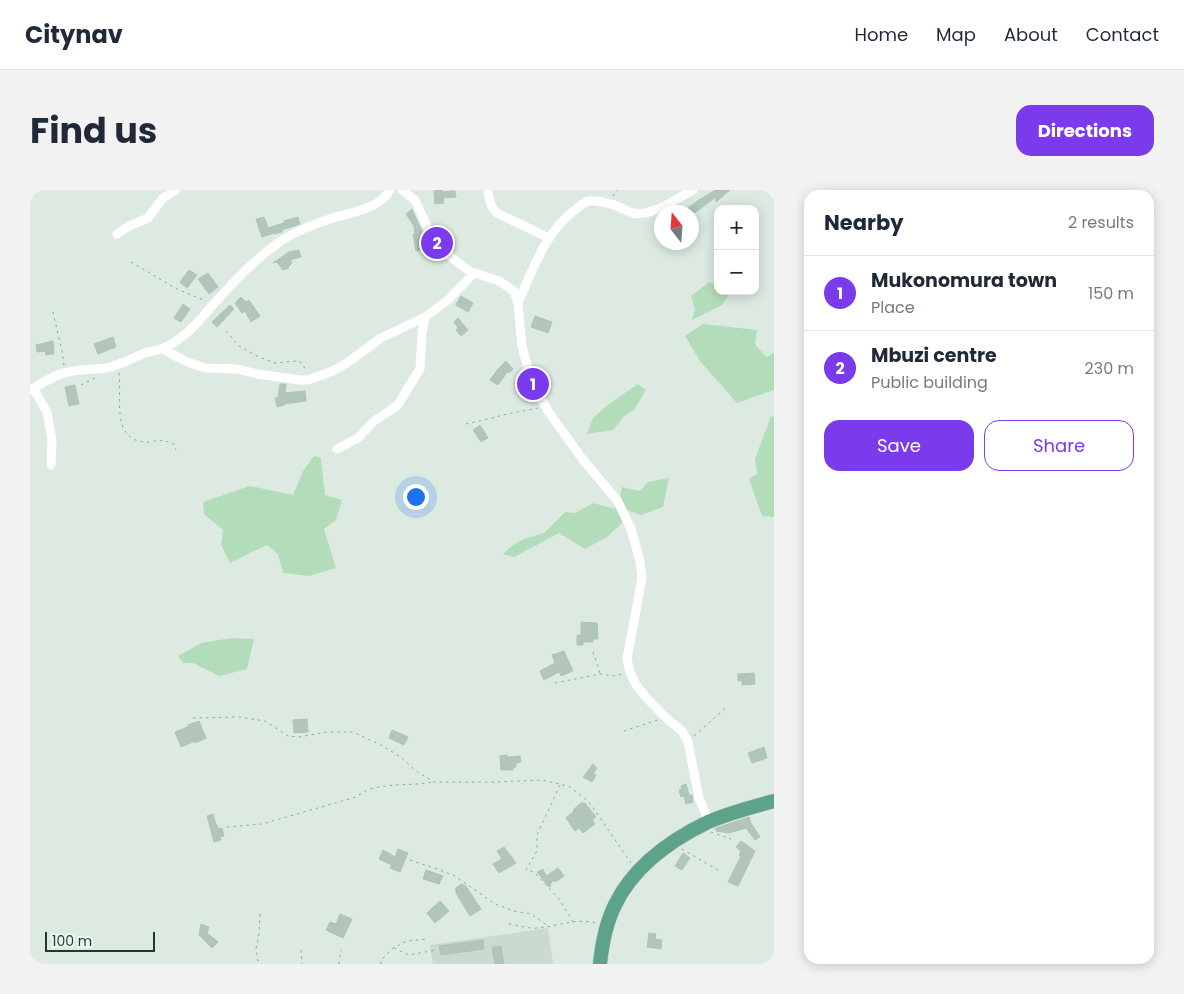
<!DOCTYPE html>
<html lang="en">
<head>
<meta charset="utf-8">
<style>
	:root { --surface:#fff; --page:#f2f2f3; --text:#1f2937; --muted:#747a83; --line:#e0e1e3; --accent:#7c3aed }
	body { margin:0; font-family:Poppins,sans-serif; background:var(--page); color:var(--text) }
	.controls { position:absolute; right:15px; top:15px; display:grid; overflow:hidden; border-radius:10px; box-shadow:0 2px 12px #0003 }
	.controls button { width:45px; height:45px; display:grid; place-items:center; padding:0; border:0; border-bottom:1px solid var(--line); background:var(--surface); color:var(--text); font:25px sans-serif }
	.compass { position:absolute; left:624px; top:15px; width:45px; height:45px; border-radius:50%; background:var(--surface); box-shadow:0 2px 12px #0003; rotate:343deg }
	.scale { position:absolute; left:15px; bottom:12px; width:110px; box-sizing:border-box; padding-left:5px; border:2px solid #1d3a2f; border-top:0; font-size:14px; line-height:18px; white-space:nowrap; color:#1d3a2f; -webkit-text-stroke:4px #ecf7f0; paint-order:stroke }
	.you { position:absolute; left:385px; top:306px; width:18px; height:18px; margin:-12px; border:4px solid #fff; border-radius:50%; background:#1a73e8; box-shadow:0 0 0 8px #1a73e833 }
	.badge { display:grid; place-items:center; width:32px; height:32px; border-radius:50%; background:var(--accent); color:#fff; font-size:16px; font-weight:700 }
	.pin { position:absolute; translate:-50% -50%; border:2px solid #fff; box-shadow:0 1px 5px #0006 }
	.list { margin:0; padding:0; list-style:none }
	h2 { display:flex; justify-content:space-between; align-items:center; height:65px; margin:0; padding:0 20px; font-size:21px }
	h2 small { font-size:16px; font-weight:400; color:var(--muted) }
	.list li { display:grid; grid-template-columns:32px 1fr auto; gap:15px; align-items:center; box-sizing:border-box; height:75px; padding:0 20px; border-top:1px solid var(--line) }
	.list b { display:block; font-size:19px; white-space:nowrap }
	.list p { margin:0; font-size:16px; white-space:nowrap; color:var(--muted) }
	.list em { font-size:16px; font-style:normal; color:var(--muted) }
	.actions { display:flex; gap:10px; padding:15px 20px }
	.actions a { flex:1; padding:11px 0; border:1px solid var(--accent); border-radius:15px; text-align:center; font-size:18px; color:var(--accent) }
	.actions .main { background:var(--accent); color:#fff }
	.map { position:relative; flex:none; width:744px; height:774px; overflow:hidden; border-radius:15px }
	header { display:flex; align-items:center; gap:30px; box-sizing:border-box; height:70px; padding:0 25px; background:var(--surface); border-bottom:1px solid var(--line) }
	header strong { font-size:24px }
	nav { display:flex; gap:28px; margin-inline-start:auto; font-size:18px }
	.intro { display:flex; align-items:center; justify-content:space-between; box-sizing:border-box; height:120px; padding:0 30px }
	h1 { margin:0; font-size:35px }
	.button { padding:12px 22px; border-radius:15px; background:var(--accent); color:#fff; font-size:18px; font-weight:700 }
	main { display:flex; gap:30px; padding:0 30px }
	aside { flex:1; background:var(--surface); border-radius:15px; box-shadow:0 2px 12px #0003 }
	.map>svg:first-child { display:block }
	.built { fill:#cadad1 }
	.green { fill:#b3ddba }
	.building { fill:#b1c5bb; stroke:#aec4b9 }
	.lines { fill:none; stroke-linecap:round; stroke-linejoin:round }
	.primary-casing { stroke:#c0c8c5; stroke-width:15 }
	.path { stroke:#7ab09a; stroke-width:1; stroke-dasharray:2.5 4; stroke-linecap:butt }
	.minor { stroke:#fff; stroke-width:9 }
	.primary { stroke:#5da38a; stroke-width:14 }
</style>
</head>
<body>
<header>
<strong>Citynav</strong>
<nav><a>Home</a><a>Map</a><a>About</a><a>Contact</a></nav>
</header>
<div class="intro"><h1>Find us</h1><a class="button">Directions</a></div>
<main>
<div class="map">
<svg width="744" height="774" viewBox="0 0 744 774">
	<rect width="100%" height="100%" fill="#dceae2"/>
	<path class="built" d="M518 738 523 774H403L400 755Z"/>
	<path class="green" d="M679 92 688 96V101H702L692 115 662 130 665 119 661 106Z
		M673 134 727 140 725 154 736 167 744 163V200L707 213 670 171 655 146Z
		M608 194 616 200 604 220 594 226 583 240 557 244 563 228 579 214Z
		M741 226 744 227V327L732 326 719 289 727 284 725 269Z
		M284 266 291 268 295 305 312 310 306 330 294 339 306 378 279 386 253 383 248 364 237 355 200 373 191 355 193 340 174 324 173 312 220 296 263 305 273 281Z
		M639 288 633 317 611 325 597 320 590 307 592 297 610 301 618 292Z
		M563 313 585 319 584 316 590 321 595 330 577 347 555 359 529 343 484 367 473 364 483 355 494 349 514 343 535 322 545 323Z
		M202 448 224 449 217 479 189 486 163 473H153L148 466 171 453Z"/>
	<path class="building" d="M412 0V2L425 1 426 7 413 8 414 13 405 14 404 1Z
		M686 0H700L686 12V7L666 22H653L667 11Z
		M382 19 393 44 396 59 386 61 383 44H385L384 36 376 24Z
		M234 27 238 38 254 33V31L268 27 270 34 252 40V42L244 44V43L232 47 226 29Z
		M269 60 271 67 260 70 262 73 258 77 259 78 253 80 247 72 243 73 259 62Z
		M159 80 167 85 157 98 150 92Z
		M178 83 188 97 179 104 168 89Z
		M431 106 443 113 438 122 426 115Z
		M211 107 216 112 219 110 230 126 221 132 215 121 212 123 205 113Z
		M153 114 160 119 151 132 144 128Z
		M200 115 204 119 187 137 182 132Z
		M505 126 522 132 518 143 501 137Z
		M428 128 438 140 431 146 426 140 428 138 424 132Z
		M83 147 86 157 68 164 64 154Z
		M23 151 24 164 16 165 15 161 7 162 6 155Z
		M476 171 483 179 479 183 478 181 468 195 460 190 468 179Z
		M250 194H256L255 203 275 201 276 211 254 214V215L247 217 245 208H248Z
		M45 195 49 214 39 216 35 197Z
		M450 235 458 248 451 252 443 240Z
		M551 432 567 433 568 449H563V452H553V455H547V445H551Z
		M534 461 543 481 531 486 529 482 514 490 510 481 525 473 522 465Z
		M724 483 725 494 712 495V490L708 491V484Z
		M277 529 278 542 264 543 263 530Z
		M169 531 176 548 165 553V551L151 557 145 542 158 537V535Z
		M362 540 378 547 374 555 359 548Z
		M734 557 737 568 722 573 718 563Z
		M477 565V567L490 566 491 572 486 573V577L483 578V580H471L470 566Z
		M563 574 567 578 563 584 566 585 562 592 553 587Z
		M656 594 659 605H662L663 612 656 614 654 606 651 607 649 600 652 599 651 596Z
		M552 612 554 614 555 613 566 627 562 630 565 634 553 643 549 638 545 641 536 628 544 621 543 620Z
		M183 624 186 635H187L188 639 192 638 194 646 190 647 191 650 184 652 177 626Z
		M719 627 721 633 730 647 725 650 716 638 699 643 686 641V638Z
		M711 651 725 661 708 696 698 692 711 666 709 665 711 661 706 657Z
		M474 657 486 673 469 683 463 674 472 669 467 661Z
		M368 659 378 663 370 682 360 678 362 675 349 669 353 660 365 667Z
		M653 663 660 668 652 680 645 676Z
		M528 678 534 686 525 692 524 690 520 694 521 696 519 697 507 682 513 679 516 686Z
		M396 680 413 686 409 694 393 689Z
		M431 694 436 696 451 719 440 726 426 703V698Z
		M410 711 419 721 405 733 397 723Z
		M310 724 322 729 313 748 296 740 300 732 306 734Z
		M171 734 179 737 177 743 188 752 182 758 169 745Z
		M619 743 626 744 625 749 632 750 631 759 617 757Z
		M453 750 454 759 411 765 409 756Z
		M471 756 474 774H465L462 757Z"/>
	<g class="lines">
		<defs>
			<path id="primary" d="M570 774C572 754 576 733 585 715 603 677 641 650 678 632 699 623 722 617 744 611"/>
		</defs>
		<use href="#primary" class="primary-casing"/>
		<path class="path" d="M583 6 587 0
			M101 72 147 99 176 111
			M23 122 32 161 34 175
			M196 141 209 156 229 167 245 173 268 171 273 174 276 182
			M89 183C92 206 81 248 113 252 117 253 120 252 124 251 131 250 136 251 143 253L146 260
			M51 195 67 187
			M436 234 458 229 477 224 508 218
			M563 462 570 483
			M525 493 570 484 585 486 592 484
			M163 528 209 527 235 531 258 546 269 547 297 542H323L349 554 371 567 386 581 404 592H468L512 590 530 594 540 597 559 612 601 673
			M594 541 628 530
			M664 546 698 516
			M530 595 507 645V661L496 680 504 682 519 698 529 709 543 732
			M197 637 232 634 326 607C330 604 335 601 340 599 361 593 382 596 403 592
			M681 642 701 649
			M652 659 691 682
			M380 670 404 678 425 686 465 714 484 721 501 724 518 736
			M230 724 229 744 226 759 228 771 232 774
			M479 734C488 735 498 739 507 738 530 736 543 728 567 733
			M364 758 379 765 406 760
			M271 760 272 774
			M309 774 311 760
			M351 774V770L363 758 377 751 398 749"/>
		<path class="minor" d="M372 0 385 10 399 41 423 69 439 81 469 91 484 101 488 113 492 156 501 190 518 221 553 270 587 310 601 339 610 371 612 388 597 469 600 482 606 495 615 506 636 528 652 541 658 552 669 608 679 632
			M458 0C459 10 460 16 467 23L519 48
			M87 44 99 36 118 28 133 8 146 0
			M488 113C502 81 517 39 546 19 550 16 554 12 559 11 566 10 583 14 589 17 594 19 598 22 603 23 622 27 647 8 663 0
			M133 159 155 171 175 178 207 179 227 184 270 190H278L303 181 317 173 351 148 395 127 418 110 444 83
			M3 198 17 222 22 250 21 275
			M0 200C12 193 24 185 38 182 50 179 63 180 76 178 89 176 102 168 115 163 121 161 127 161 133 158 158 148 174 124 192 105 210 85 231 64 254 49 269 40 287 33 303 28 322 22 349 19 360 0
			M307 259 328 248 344 231 367 216 390 179 392 143 395 127"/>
		<use href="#primary" class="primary"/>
	</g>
</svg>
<div class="controls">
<button>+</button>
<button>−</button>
</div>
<svg class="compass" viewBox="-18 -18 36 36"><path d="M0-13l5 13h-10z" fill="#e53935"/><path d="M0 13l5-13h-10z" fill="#747a83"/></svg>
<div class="scale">100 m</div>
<div class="you"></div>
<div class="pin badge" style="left:503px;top:194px">1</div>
<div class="pin badge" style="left:407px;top:53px">2</div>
</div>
<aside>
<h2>Nearby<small>2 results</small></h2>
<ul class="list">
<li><span class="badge">1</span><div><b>Mukonomura town</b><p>Place</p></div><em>150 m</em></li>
<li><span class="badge">2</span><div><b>Mbuzi centre</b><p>Public building</p></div><em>230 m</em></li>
</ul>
<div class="actions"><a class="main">Save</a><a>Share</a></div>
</aside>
</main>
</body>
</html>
